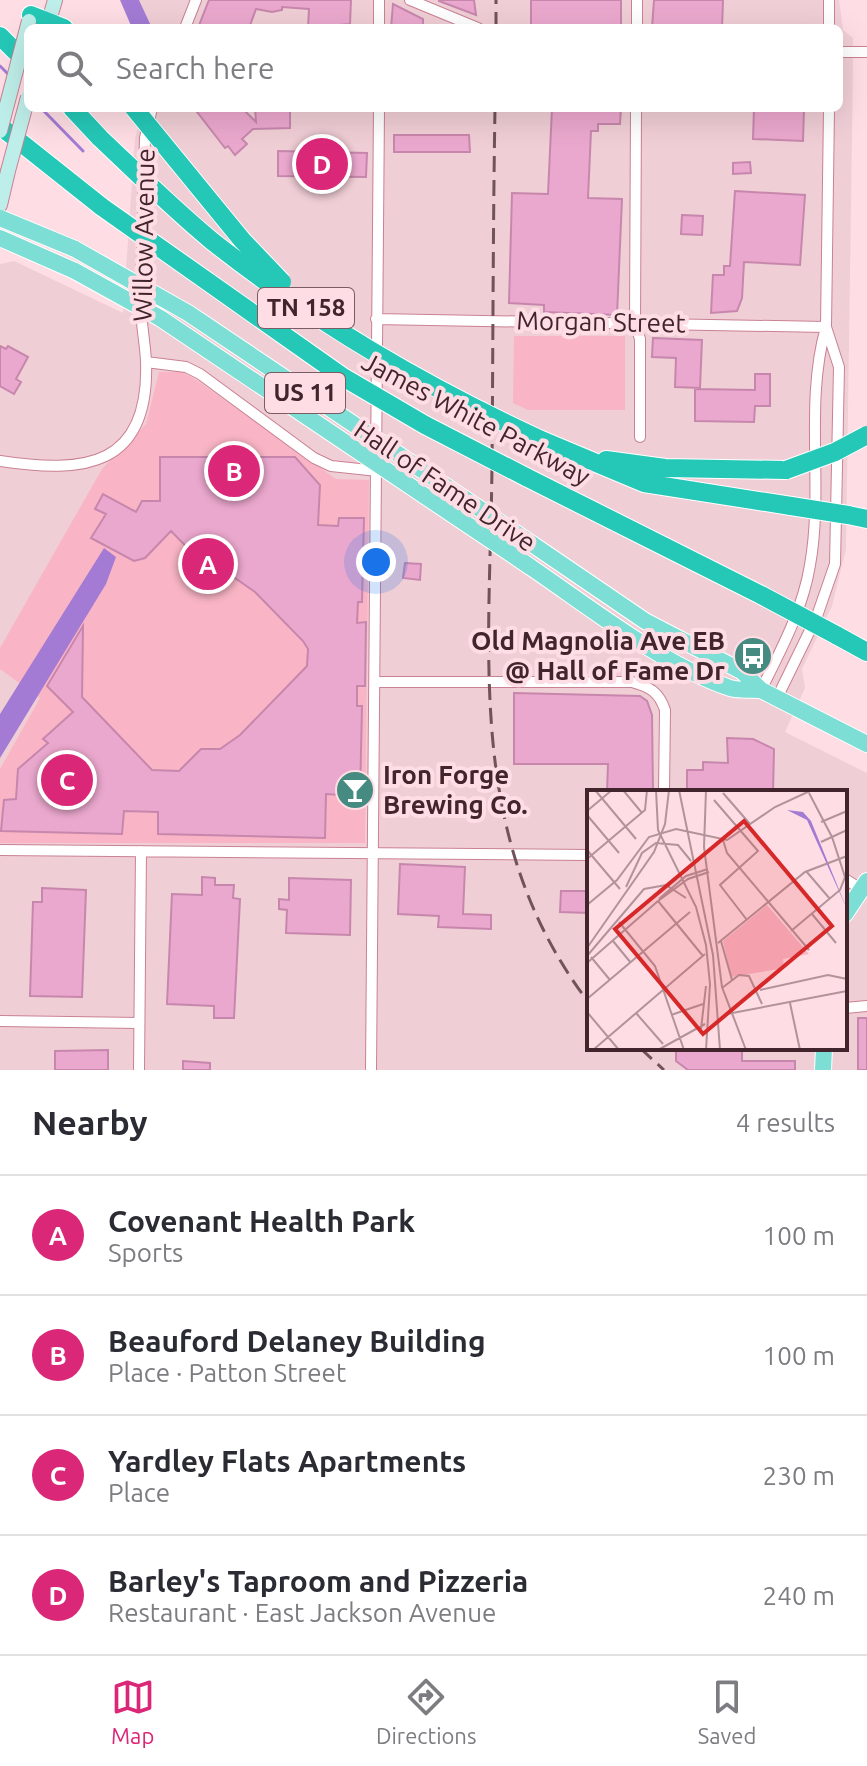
<!DOCTYPE html>
<html lang="en">
<head>
<meta charset="utf-8">
<style>
	:root { --surface:#fff; --page:#f7f7f7; --text:#2b2b33; --muted:#7c7c81; --line:#e1e1e2; --accent:#db2777 }
	body { margin:0; font-family:Ubuntu,sans-serif; background:var(--page); color:var(--text) }
	.you { position:absolute; left:376px; top:562px; width:28px; height:28px; margin:-20px; border:6px solid #fff; border-radius:50%; background:#1a73e8; box-shadow:0 0 0 12px #1a73e833 }
	.badge { display:grid; place-items:center; width:52px; height:52px; border-radius:50%; background:var(--accent); color:#fff; font-size:26px; font-weight:700 }
	.pin { position:absolute; translate:-50% -50%; border:4px solid #fff; box-shadow:0 2px 8px #0006 }
	.list { margin:0; padding:0; list-style:none }
	h2 { display:flex; justify-content:space-between; align-items:center; height:104px; margin:0; padding:0 32px; font-size:34px }
	h2 small { font-size:26px; font-weight:400; color:var(--muted) }
	.list li { display:grid; grid-template-columns:52px 1fr auto; gap:24px; align-items:center; box-sizing:border-box; height:120px; padding:0 32px; border-top:2px solid var(--line) }
	.list b { display:block; font-size:30px; white-space:nowrap }
	.list p { margin:0; font-size:26px; white-space:nowrap; color:var(--muted) }
	.list em { font-size:26px; font-style:normal; color:var(--muted) }
	.icon { flex:none; width:44px; height:44px; fill:none; stroke:currentColor; stroke-width:2; stroke-linecap:round; stroke-linejoin:round }
	.map { position:relative; flex:none; width:867px; height:1070px; overflow:hidden }
	.search { position:absolute; background:var(--surface); box-shadow:0 8px 32px #0002; left:24px; right:24px; top:24px; height:88px; display:flex; align-items:center; gap:20px; box-sizing:border-box; padding:0 28px; border-radius:12px; color:var(--muted); font-size:30px }
	.sheet { height:584px; background:var(--surface) }
	nav { display:flex; justify-content:space-around; align-items:center; box-sizing:border-box; height:112px; border-top:2px solid var(--line); background:var(--surface); font-size:22px; color:var(--muted) }
	nav a { display:grid; justify-items:center; gap:4px }
	nav .on { color:var(--accent) }
	.map>svg:first-child { display:block }
	.built { fill:#f0ced5; fill-rule:evenodd }
	.green { fill:#f9b5c5 }
	.water { fill:#a37bd4 }
	.lines { fill:none; stroke-linecap:round; stroke-linejoin:round }
	.stream { stroke:#a37bd4; stroke-width:3 }
	.building { fill:#eba8ce; stroke:#c787ac; stroke-width:2 }
	.minor-casing { stroke:#ca8193; stroke-width:12 }
	.secondary-casing { stroke:#ca8193; stroke-width:16 }
	.primary-casing { stroke:#fff; stroke-width:18 }
	.motorway-casing { stroke:#fff; stroke-width:20 }
	.minor { stroke:#fff; stroke-width:10 }
	.secondary { stroke:#beeee9; stroke-width:14 }
	.primary { stroke:#7cded4; stroke-width:16 }
	.motorway { stroke:#25c8b7; stroke-width:18 }
	.rail { stroke:#71535a; stroke-width:3; stroke-dasharray:16 8; stroke-linecap:butt }
	.secondary-bridge-casing { stroke:#ca8193; stroke-width:16; stroke-linecap:butt }
	.primary-bridge-casing { stroke:#fff; stroke-width:18; stroke-linecap:butt }
	.motorway-bridge-casing { stroke:#fff; stroke-width:20; stroke-linecap:butt }
	.secondary-bridge { stroke:#beeee9; stroke-width:14 }
	.primary-bridge { stroke:#7cded4; stroke-width:16 }
	.motorway-bridge { stroke:#25c8b7; stroke-width:18 }
	.labels { text-anchor:middle; stroke-width:8; stroke-linejoin:round; paint-order:stroke }
	.shield { fill:#fedde4; stroke:#7a5c63; stroke-width:2 }
	.shield-label { font-size:24px; font-weight:bold; fill:#42242c }
	.street-label { font-size:26px; fill:#42242c; stroke:#fedde4 }
	.poi-label { font-size:26px; font-weight:bold; fill:#42242c; stroke:#fedde4; text-anchor:end }
	.inset-road { fill:none; stroke:#b3939a; stroke-width:2 }
	.view { fill:#d62828; fill-opacity:0.15; stroke:#d62828; stroke-width:4 }
	.inset-edge { fill:none; stroke:#42242c; stroke-width:4 }
</style>
</head>
<body>
<div class="map">
<svg width="867" height="1070" viewBox="0 0 867 1070">
	<rect width="100%" height="100%" fill="#fedde4"/>
	<path class="built" d="M139 0H839L843 30 853 38V65L846 549 832 606 802 669 805 688 785 732 867 773V1070H0V264L14 261 123 313 135 139 143 108H839V28H152ZM589 792H845V1048H589Z"/>
	<path class="green" d="M514 336H625V410H528L513 403Z
		M159 372H182L198 381 336 479 369 480 365 843H0V769L40 698 0 669V648L102 469 146 424Z"/>
	<path class="water" d="M120 0H139L152 28H132Z
		M104 548 116 557 106 584 0 758V714Z"/>
	<g class="lines">
		<path class="stream" d="M0 66 9 75
			M41 108 83 151"/>
	</g>
	<path class="building" d="M209 0H351L350 24 308 28 309 9 282 7V10L272 12 256 9 249 28H198Z
		M474 0 476 15 439 1V0Z
		M531 0H621V28H531Z
		M654 0H723L722 28H652Z
		M393 4 423 19V28H391Z
		M194 108H242L256 122 255 108H290V128L253 129 242 139 247 144 235 155 228 146 225 148Z
		M552 108H621L620 124H598V131H591L588 198 622 199 617 315 544 312V305L509 303 512 193 548 194Z
		M754 108H804L803 141 753 139Z
		M394 135H469L470 152H394Z
		M278 151 367 153 366 177 278 176Z
		M750 162 751 173 733 174V163Z
		M735 191 805 195 800 265 744 262 742 298 737 311 711 313 713 275H724V266H730Z
		M682 215 703 216 702 235 681 234Z
		M653 338 702 340 700 388 675 387 676 358 652 357Z
		M0 346 6 349 8 346 28 357 16 379 21 382 14 394 0 386Z
		M755 374H770V406H755L754 422 695 421V389L755 390Z
		M160 457H295L320 485 318 525 338 526 339 518H364L362 602H358L357 623 366 622 365 686H357V706H362L360 796 326 794 325 838 158 834V812L124 811 122 834 1 831 4 800 16 799 18 769 48 743 43 739 73 712 47 686 83 626 82 697 152 770 179 771 201 749H220L240 735 307 666 308 649 303 641 255 592 222 569H208L171 531 145 558 134 561 91 538 106 514 95 509 103 494 136 512 142 501H160Z
		M405 563 421 564 420 580 403 578Z
		M514 693 640 696 647 701 652 715 653 792H607L608 764H514Z
		M727 738 753 739 774 749 773 792H687V770H703V762L728 763Z
		M400 864 465 867 463 914 491 915V929L438 927 439 916 398 914Z
		M202 877 215 878V885H234L233 898 240 899 234 1018H214V1006L167 1004 172 894 202 895Z
		M289 878 351 880 350 935 286 933 287 910 279 909V899L289 900Z
		M42 888 86 890 82 997 30 996 33 902H42Z
		M561 891H589V913L560 912Z
		M858 1018H867V1070H858Z
		M676 1048H742V1061H795V1070H688L676 1061Z
		M108 1050V1070H55V1051Z
		M183 1061 210 1063V1070H183Z"/>
	<g class="lines">
		<defs>
			<path id="minor" d="M379 0V28
				M410 0 478 28
				M829 0V28
				M185 28 196 0
				M637 28V0
				M839 52H867
				M636 108 635 323 640 339V437
				M141 289 145 138 152 108
				M376 319 826 327
				M146 362 186 367 200 374 314 458 331 466 378 471
				M0 461C85 474 150 467 146 361 145 342 141 324 141 305
				M375 682H632C650 687 659 692 665 710L664 792
				M761 690C781 650 803 609 810 565 824 487 804 404 826 327L829 108
				M777 698 817 616 835 564 839 367 826 327
				M0 850 589 855
				M845 879 861 889
				M845 1008 867 1006
				M0 1021 139 1023
				M139 1070 141 851
				M371 1070 379 108"/>
			<path id="secondary" d="M47 28 55 0
				M0 205 8 171"/>
			<path id="primary" d="M0 218 75 249
				M0 238 75 271
				M532 544 645 621 743 672 761 690 867 744
				M529 566C588 606 664 666 730 688 739 691 751 689 761 690
				M845 914 867 881
				M823 1070 824 1048"/>
			<path id="motorway" d="M31 15 64 28
				M0 36 28 64
				M72 108 100 138
				M0 126 102 207
				M539 439 644 483 791 506
				M606 460 665 468 786 470
				M526 477 763 596
				M848 515 867 519
				M836 635 867 652"/>
		</defs>
		<use href="#minor" class="minor-casing"/>
		<use href="#secondary" class="secondary-casing"/>
		<use href="#primary" class="primary-casing"/>
		<use href="#motorway" class="motorway-casing"/>
		<use href="#minor" class="minor"/>
		<use href="#secondary" class="secondary"/>
		<use href="#primary" class="primary"/>
		<use href="#motorway" class="motorway"/>
		<path class="rail" d="M496 28V0
			M495 108C493 227 493 347 492 466 490 658 465 840 589 1003
			M640 1048 664 1070"/>
		<defs>
			<path id="secondary-bridge" d="M0 131 29 21
				M8 171 28 97"/>
			<path id="primary-bridge" d="M75 249 188 313 532 544
				M75 271 160 318 529 566"/>
			<path id="motorway-bridge" d="M134 108 242 240 282 282
				M100 138C137 173 173 209 212 241 313 321 422 385 539 439
				M102 207 343 377 425 425 526 477
				M786 470 835 452 867 435
				M791 506 848 515
				M763 596 836 635"/>
		</defs>
		<use href="#secondary-bridge" class="secondary-bridge-casing"/>
		<use href="#primary-bridge" class="primary-bridge-casing"/>
		<use href="#motorway-bridge" class="motorway-bridge-casing"/>
		<use href="#secondary-bridge" class="secondary-bridge"/>
		<use href="#primary-bridge" class="primary-bridge"/>
		<use href="#motorway-bridge" class="motorway-bridge"/>
	</g>
	<defs>
		<symbol id="bus-disc" viewBox="-11 -11 22 22"><circle r="9.5" fill="#458b81" stroke="#fedde4"/><path d="M-5-6H5V4H4V6H2V4H-2V6H-4V4H-5ZM-3.5-4V0h7V-4ZM-3.5 1.2v1.5H-2V1.2ZM2 1.2v1.5H3.5V1.2Z" fill="#fff"/></symbol>
		<symbol id="bar-disc" viewBox="-11 -11 22 22"><circle r="9.5" fill="#458b81" stroke="#fedde4"/><path d="M-6-5H6L.8 .8V4.5H3.5V6h-7V4.5H-.8V.8Z" fill="#fff"/></symbol>
	</defs>
	<g fill-rule="evenodd">
		<use href="#bus-disc" x="731" y="634" width="44" height="44"/>
		<use href="#bar-disc" x="333" y="768" width="44" height="44"/>
	</g>
	<g class="labels">
		<g class="shield">
			<rect x="258" y="288" width="96" height="40" rx="6"/>
			<rect x="265" y="373" width="80" height="40" rx="6"/>
		</g>
		<g class="shield-label">
			<text x="306" y="316">TN 158</text>
			<text x="305" y="401">US 11</text>
		</g>
		<g class="street-label">
			<text transform="translate(144 235) rotate(-89)" y="9">Willow Avenue</text>
			<text transform="translate(601 322) rotate(1)" y="9">Morgan Street</text>
			<text transform="translate(476 419) rotate(28)" y="9">James White Parkway</text>
			<text transform="translate(445 486) rotate(34)" y="9">Hall of Fame Drive</text>
		</g>
		<g class="poi-label">
			<text x="725" y="650">Old Magnolia Ave EB<tspan x="725" dy="30">@ Hall of Fame Dr</tspan></text>
			<text x="383" y="784" text-anchor="start">Iron Forge<tspan x="383" dy="30">Brewing Co.</tspan></text>
		</g>
	</g>
	<g transform="translate(587 790)">
		<rect width="260" height="260" fill="#fedde4"/>
		<path d="M180 115 222 164 196 169 197 178 144 187 136 151Z" fill="#f9b5c5"/>
		<path d="M200 20 216 22 224 31 260 119 220 30Z" fill="#a37bd4"/>
		<path class="inset-road" d="M8 0 49 49M36 0 55 23M69 0 71 40 109 117 119 155 123 194 119 260M92 0 126 165 133 260M119 0 117 57 135 197 159 260M136 3 163 34M127 10 171 61 133 95 160 130M0 21 25 0M0 25 32 63M234 32 260 21M136 50 140 63 222 160M234 52 260 40M0 60 33 99M0 69 58 20 60 0M219 81 243 109M39 97 55 63 69 53 91 55 104 71M72 109 99 86 121 79M71 111 116 166M0 115 30 90 62 47 89 39 140 50 188 17 225 0M225 124 249 153M32 132 68 176 97 260M204 141 253 100 258 87 245 47 222 3M26 151 44 173M134 151 145 190M131 153 218 82 260 66M0 158 67 62 78 34 82 0M0 166 57 99 79 95 99 108M4 167 23 190M0 173 71 111 101 89 122 82M135 198 152 185 162 186 175 214M173 200 241 185 260 189M0 209 103 122M203 213 213 260M0 222 32 260M49 223 76 254M140 224 260 201M84 225 116 214M114 239 119 196M6 260 118 164M71 260 118 234"/>
		<path class="view" d="M157 31 245 136 116 244 28 139Z"/>
		<rect width="260" height="260" class="inset-edge"/>
	</g>
</svg>
<div class="you"></div>
<div class="pin badge" style="left:208px;top:564px">A</div>
<div class="pin badge" style="left:234px;top:471px">B</div>
<div class="pin badge" style="left:67px;top:780px">C</div>
<div class="pin badge" style="left:322px;top:164px">D</div>
<div class="search"><svg class="icon" aria-label="search" viewBox="0 0 24 24"><circle cx="10" cy="10" r="6"/><path d="M15 15l6 6"/></svg>Search here</div>
</div>
<section class="sheet">
<h2>Nearby<small>4 results</small></h2>
<ul class="list">
<li><span class="badge">A</span><div><b>Covenant Health Park</b><p>Sports</p></div><em>100 m</em></li>
<li><span class="badge">B</span><div><b>Beauford Delaney Building</b><p>Place · Patton Street</p></div><em>100 m</em></li>
<li><span class="badge">C</span><div><b>Yardley Flats Apartments</b><p>Place</p></div><em>230 m</em></li>
<li><span class="badge">D</span><div><b>Barley's Taproom and Pizzeria</b><p>Restaurant · East Jackson Avenue</p></div><em>240 m</em></li>
</ul>
</section>
<nav>
<a class="on"><svg class="icon" aria-label="map" viewBox="0 0 24 24"><path d="M3 6l6-2 6 2 6-2v14l-6 2-6-2-6 2zM9 4v14M15 6v14"/></svg>Map</a>
<a><svg class="icon" aria-label="directions" viewBox="0 0 24 24"><path d="M12 3l9 9-9 9-9-9zM9 14v-3h6M13 9l2 2-2 2"/></svg>Directions</a>
<a><svg class="icon" aria-label="saved" viewBox="0 0 24 24"><path d="M7 4h10v16l-5-4-5 4z"/></svg>Saved</a>
</nav>
</body>
</html>
